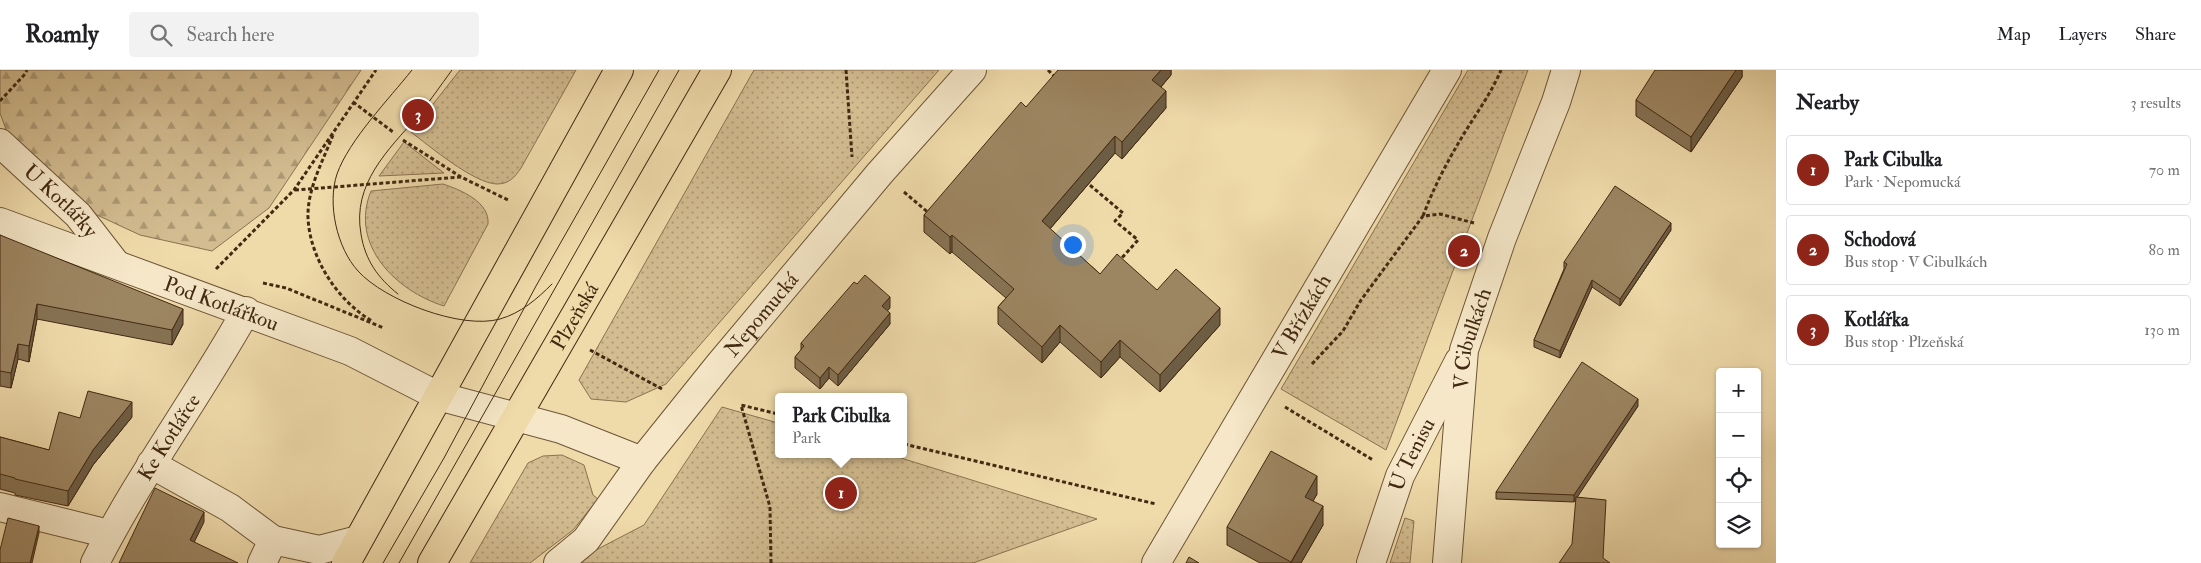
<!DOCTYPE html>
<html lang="en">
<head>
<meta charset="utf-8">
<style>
	:root { --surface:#fff; --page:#f2f2f2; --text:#202124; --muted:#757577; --line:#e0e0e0; --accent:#8f2418 }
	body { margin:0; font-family:"IM FELL Double Pica",serif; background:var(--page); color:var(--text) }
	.controls { position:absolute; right:15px; bottom:15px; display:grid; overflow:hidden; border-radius:5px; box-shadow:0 1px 4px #0004 }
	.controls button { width:45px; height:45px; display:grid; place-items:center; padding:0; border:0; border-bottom:1px solid var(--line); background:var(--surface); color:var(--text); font:25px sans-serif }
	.you { position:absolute; left:1072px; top:174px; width:18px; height:18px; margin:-12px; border:4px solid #fff; border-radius:50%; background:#1a73e8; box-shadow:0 0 0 8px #1a73e833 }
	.badge { display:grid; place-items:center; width:32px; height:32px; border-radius:50%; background:var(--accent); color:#fff; font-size:16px; font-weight:700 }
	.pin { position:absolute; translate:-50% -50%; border:2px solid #fff; box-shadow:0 1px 5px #0006 }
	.popup { position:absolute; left:775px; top:323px; width:132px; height:65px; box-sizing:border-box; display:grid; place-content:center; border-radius:5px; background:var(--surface); filter:drop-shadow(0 1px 4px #0005); font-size:16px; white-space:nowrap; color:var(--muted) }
	.popup b { font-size:19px; color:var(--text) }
	.popup::after { content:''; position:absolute; left:50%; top:100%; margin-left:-10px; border:10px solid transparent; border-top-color:var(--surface) }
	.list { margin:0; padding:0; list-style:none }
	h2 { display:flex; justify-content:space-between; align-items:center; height:65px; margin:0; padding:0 20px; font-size:21px }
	h2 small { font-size:16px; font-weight:400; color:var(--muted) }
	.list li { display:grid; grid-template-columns:32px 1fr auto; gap:15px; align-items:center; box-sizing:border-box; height:70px; margin:0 10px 10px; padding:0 10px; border:1px solid var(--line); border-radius:5px }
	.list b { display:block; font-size:19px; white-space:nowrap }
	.list p { margin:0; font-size:16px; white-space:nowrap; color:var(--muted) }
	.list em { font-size:16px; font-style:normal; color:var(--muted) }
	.icon { flex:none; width:28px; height:28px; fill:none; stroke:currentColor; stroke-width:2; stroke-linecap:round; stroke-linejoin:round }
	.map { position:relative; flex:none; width:1776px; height:493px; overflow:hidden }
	header { display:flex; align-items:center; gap:30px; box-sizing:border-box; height:70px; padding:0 25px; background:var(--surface); border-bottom:1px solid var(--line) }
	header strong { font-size:24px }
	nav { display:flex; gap:28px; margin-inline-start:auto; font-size:18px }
	.search { width:350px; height:45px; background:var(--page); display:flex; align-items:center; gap:12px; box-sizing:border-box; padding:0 18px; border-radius:5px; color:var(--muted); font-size:19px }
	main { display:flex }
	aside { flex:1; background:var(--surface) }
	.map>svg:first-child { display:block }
	.green { fill:url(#green-dots); stroke:#8a7250 }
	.forest { fill:url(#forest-firs); stroke:#8a7250 }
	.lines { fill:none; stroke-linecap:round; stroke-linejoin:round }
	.minor-casing { stroke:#6d5537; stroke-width:30 }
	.major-casing { stroke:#422911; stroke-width:30 }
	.path { stroke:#422911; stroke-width:3; stroke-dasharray:4 2.5; stroke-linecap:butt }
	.minor { stroke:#f5e7c8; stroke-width:28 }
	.major { stroke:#efdaaa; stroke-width:28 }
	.tram { stroke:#422911; stroke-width:1 }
	.wall { fill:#867253; stroke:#422911 }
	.shaded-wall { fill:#6d5d44; stroke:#422911 }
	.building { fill:#9c8561; stroke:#422911 }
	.labels { text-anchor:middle; stroke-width:4; stroke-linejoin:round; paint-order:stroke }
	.street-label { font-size:21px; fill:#422911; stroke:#f5e7c8 }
</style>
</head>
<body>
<header>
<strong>Roamly</strong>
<div class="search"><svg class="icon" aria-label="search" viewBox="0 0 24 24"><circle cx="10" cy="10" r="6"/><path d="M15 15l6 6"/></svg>Search here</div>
<nav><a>Map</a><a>Layers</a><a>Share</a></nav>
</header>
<main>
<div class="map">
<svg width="1776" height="493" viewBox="0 0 1776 493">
	<defs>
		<pattern id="green-dots" width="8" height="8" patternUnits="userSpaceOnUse" patternTransform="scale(1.25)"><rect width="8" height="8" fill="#d2bc90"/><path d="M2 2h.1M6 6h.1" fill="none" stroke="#ac9974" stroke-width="1.8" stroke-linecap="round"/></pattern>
		<pattern id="forest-firs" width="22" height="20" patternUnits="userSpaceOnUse" patternTransform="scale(1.25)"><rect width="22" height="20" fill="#d2bc90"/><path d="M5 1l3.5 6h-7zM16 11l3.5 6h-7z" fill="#ac9974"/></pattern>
	</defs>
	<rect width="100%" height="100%" fill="#efdaaa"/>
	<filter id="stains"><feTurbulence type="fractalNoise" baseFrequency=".004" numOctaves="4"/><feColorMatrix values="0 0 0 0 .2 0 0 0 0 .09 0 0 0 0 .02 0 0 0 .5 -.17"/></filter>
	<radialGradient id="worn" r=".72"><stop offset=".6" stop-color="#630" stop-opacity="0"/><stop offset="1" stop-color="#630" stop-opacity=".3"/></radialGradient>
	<path class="green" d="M460 0H576L521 98C515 107 509 114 497 114 475 114 429 76 411 62Z
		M754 0H939L666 314 626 332 591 329 579 310Z
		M1468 0H1528L1386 380 1281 319Z
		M404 72 444 103 379 106Z
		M443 114C461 120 490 132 488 154L444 236C396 221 349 175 371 121Z
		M722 337 778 353V384H888L1097 449 973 493H581L594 481 644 455Z
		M562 385 584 395 593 425 598 429 573 460 530 493H470L528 393 543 386Z
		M1405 448 1414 451 1410 493H1390Z"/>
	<path class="forest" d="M0 0H361L269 138 212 181 140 165 82 138 12 76 0 43Z"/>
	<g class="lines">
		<defs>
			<g id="minor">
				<path id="s1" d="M0 73 78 145 116 194"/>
				<path id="s2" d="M0 152 350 281 438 326 561 359 642 391"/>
				<path d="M151 394 230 438 273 470"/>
				<path d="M0 437 109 464"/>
				<path id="s3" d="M95 493C139 406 198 327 246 241"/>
				<path d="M262 493 273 470 319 480 358 470"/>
				<path id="s4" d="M558 493 586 470 642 391 719 295 880 103 972 0"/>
				<path id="s5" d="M1156 493 1447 0"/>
				<path id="s6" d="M1371 493 1400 406 1459 291"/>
				<path id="s7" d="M1447 493 1464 280 1502 168 1556 32 1566 0"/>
			</g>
			<g id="major">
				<path d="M346 493 619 0"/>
				<path id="s8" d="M432 493 717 0"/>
			</g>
		</defs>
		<use href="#minor" class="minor-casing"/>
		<use href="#major" class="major-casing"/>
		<path class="path" d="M846 0 852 87
			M1048 0 1056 8
			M0 31 25 4 27 0
			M353 32 393 62
			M333 65C323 91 307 119 308 148 310 189 338 231 372 251
			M403 70 461 107 510 131
			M1085 111 1123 143 1115 151 1138 170 1120 190
			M295 120 461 107
			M904 122 930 144
			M1423 146C1433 119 1447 92 1462 67 1475 45 1491 24 1501 0
			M216 199 294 120 376 0
			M263 213 286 218 384 258
			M590 280 662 319
			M1312 294 1343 261 1361 230 1423 146 1440 144 1474 153
			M1285 337 1373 390
			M904 374 1156 434
			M771 493 770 437 741 335 778 344"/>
		<use href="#minor" class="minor"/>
		<use href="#major" class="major"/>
		<path class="tram" d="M412 0C389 29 349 70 337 104 327 134 337 178 358 201 384 230 461 260 500 249 521 243 537 229 552 214
			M398 224C378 208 365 190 361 164 352 114 388 80 418 46 430 31 441 15 452 0
			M383 493 444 388 536 216 659 0
			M399 493 679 0"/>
	</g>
	<path class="wall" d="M1171 0V5L1161 17 1166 38 1122 89 1115 83 1050 159 1100 204 1157 220 1220 255 1160 322 1120 287 1101 308 1060 272 1042 293 998 254V237L1006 228 952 182 950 184 924 162V145L1026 37Z
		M1742 0V7L1691 82 1636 46V30Z
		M1671 160 1620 236 1592 217 1560 288 1534 277V270L1564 199V192Z
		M0 165 183 254 172 275 37 249 29 292 18 289 11 318 0 316Z
		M890 238 887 241 890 254 838 316 829 308 820 319 795 298V287L801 280V273Z
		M1638 336 1577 427 1606 436 1576 429 1574 432 1496 429V422Z
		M132 347 93 395 68 436 15 425V423L0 419V367L49 380 80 348Z
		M1317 424 1313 431 1323 455 1301 493H1260L1227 475V457Z"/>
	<path class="shaded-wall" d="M1161 0H1171V5L1152 27V10Z
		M1736 0H1742V7L1691 82V67Z
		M1166 21V38L1122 89V72Z
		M1115 66V83L1042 168V151Z
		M1671 153V160L1620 236V229Z
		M952 165V182L950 184V167Z
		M1592 210V217L1560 288V281Z
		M890 227V238L882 247V236Z
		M37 234V249L29 292V276Z
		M1220 238V255L1160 322V305Z
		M183 239V254L172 275V260Z
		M890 243V254L838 316V305Z
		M1060 255V272L1042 293V277Z
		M1120 270V287L1101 308V292Z
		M18 274V289L11 318V303Z
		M829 297V308L820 319V308Z
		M1638 329V336L1574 432V425Z
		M132 332V347L93 395 68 436V421L93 380Z
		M1317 406V424L1305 445V427Z
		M1323 436V455L1301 493H1291Z
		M204 442V452L190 481V470Z
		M39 456V463L32 493H30Z"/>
	<path class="building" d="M1058 0H1161L1152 10 1166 21 1122 72 1115 66 1042 151 1100 204 1117 184 1157 220 1176 199 1220 238 1160 305 1120 270 1101 292 1060 255 1042 277 998 237 1014 219 952 165 950 167 924 145 1021 32 1026 37Z
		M1655 0H1736L1691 67 1636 30Z
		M1615 116 1671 153 1620 229 1592 210 1560 281 1534 270 1567 194 1564 192Z
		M0 165 183 239 172 260 37 234 29 276 18 274 11 303 0 301Z
		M865 205 890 227 882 236 890 243 838 305 829 297 820 308 795 287 804 276 801 273 854 212 857 214Z
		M1582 292 1638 329 1574 425 1496 422Z
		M88 321 132 332 93 380 68 421 15 409V408L0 404V367L49 380 59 342 80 348Z
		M1271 381 1317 406 1305 427 1323 436 1291 492 1227 457Z
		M155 418 204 442 190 470 238 493H119Z
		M1576 427 1606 430 1603 488 1610 493H1559L1572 474Z
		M8 448 39 456 30 493H0V480Z
		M1189 487 1199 493H1186Z"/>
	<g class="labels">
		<g class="street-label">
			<text dy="7" stroke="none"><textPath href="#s1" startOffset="84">U Kotlářky</textPath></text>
			<text dy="7" stroke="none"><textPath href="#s2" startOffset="236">Pod Kotlářkou</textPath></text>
			<text dy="7" stroke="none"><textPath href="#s4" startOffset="322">Nepomucká</textPath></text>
			<text dy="7" stroke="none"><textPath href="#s8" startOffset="285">Plzeňská</textPath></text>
			<text dy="7" stroke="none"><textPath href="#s5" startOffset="286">V Břízkách</textPath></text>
			<text dy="7" stroke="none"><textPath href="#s7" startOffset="226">V Cibulkách</textPath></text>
			<text dy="7" stroke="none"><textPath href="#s3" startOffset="146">Ke Kotlářce</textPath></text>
			<text dy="7" stroke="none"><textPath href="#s6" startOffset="116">U Tenisu</textPath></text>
		</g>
	</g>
	<rect width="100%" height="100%" filter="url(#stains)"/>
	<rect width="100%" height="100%" fill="url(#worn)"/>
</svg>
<div class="controls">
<button>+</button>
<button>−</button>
<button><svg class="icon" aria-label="locate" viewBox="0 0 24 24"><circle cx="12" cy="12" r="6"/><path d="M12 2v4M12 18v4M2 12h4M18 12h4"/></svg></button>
<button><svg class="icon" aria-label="layers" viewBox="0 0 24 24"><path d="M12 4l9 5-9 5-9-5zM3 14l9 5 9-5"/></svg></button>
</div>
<div class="you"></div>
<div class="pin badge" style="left:841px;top:423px">1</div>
<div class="popup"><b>Park Cibulka</b>Park</div>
<div class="pin badge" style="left:1464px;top:181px">2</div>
<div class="pin badge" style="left:418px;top:45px">3</div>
</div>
<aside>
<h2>Nearby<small>3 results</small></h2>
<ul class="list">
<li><span class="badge">1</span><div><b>Park Cibulka</b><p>Park · Nepomucká</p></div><em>70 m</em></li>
<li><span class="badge">2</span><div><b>Schodová</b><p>Bus stop · V Cibulkách</p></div><em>80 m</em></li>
<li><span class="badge">3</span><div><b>Kotlářka</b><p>Bus stop · Plzeňská</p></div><em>130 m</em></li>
</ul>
</aside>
</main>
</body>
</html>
